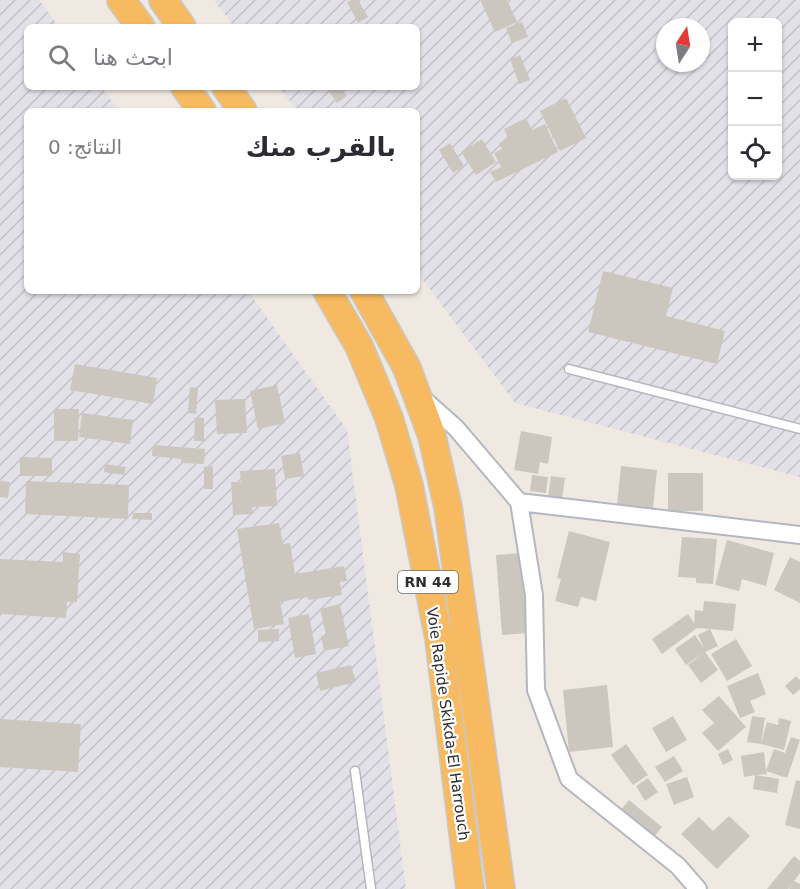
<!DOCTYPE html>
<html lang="ar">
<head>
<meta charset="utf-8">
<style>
	:root { --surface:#fff; --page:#f7f7f7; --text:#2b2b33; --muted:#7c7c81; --line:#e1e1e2 }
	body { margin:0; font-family:"DejaVu Sans",Vazirmatn,sans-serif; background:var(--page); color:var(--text); direction:rtl }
	.controls { position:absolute; right:18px; top:18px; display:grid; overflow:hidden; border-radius:9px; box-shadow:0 2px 4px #0004 }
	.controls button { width:54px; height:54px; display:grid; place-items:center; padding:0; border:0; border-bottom:2px solid var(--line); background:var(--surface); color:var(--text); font:30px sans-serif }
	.compass { position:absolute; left:656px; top:18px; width:54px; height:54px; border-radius:50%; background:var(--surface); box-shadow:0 2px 4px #0004; rotate:12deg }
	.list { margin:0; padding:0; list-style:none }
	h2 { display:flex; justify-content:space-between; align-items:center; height:78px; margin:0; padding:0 24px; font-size:26px }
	h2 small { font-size:20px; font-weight:400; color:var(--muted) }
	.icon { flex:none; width:33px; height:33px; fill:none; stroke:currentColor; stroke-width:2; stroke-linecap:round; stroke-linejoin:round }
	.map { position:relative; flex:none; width:800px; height:889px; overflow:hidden; direction:ltr }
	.search { position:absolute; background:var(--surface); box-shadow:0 2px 4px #0004; left:24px; top:24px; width:396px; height:66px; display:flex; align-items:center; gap:15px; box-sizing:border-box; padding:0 21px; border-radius:9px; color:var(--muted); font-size:22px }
	.panel { position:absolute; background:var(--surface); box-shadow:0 2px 4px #0004; left:24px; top:108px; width:396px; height:186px; border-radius:9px; direction:rtl }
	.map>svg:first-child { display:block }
	.industrial { fill:url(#industrial-furrows); fill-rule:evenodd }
	.building { fill:#cbc7bf }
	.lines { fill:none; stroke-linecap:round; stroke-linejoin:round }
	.service-casing { stroke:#b4b7c1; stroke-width:11 }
	.minor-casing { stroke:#b4b7c1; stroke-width:20 }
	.trunk-casing { stroke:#c9c9c9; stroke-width:30 }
	.service { stroke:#fff; stroke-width:8 }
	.minor { stroke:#fff; stroke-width:16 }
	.trunk { stroke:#f8ba60; stroke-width:27 }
	.labels { text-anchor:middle; stroke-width:4.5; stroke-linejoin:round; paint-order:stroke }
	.shield { fill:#fff; stroke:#6d6d6d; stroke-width:1.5 }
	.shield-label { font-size:14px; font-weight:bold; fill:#2e2e2e }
	.street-label { font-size:15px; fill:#2e2e2e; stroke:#fff }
</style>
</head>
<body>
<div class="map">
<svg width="800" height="889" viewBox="0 0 800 889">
	<defs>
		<pattern id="industrial-furrows" width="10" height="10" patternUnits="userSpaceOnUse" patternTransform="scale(1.5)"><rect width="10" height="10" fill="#e3e1e8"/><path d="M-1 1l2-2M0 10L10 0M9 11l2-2" fill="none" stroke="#c3c1c7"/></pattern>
	</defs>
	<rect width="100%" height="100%" fill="#efe9e1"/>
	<path class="industrial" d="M0 0H39L59 27H27V87H102L119 111H27V291H248L347 430 406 889H0Z
		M214 0H800V477L515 403 417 272V111H297L279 87H417V27H234ZM732 22H778V176H732ZM665 27H701V63H665Z"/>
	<path class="building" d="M351 0H358L368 17 358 23 347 2Z
		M480 0H507L517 22 495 32Z
		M522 22 528 37 512 43 506 28Z
		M520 55 530 80 519 84 510 59Z
		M333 87H340L347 96 337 103 328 90Z
		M566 98 586 138 560 151 540 111Z
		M526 118 532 130 545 124 558 152 496 182 490 172 501 167 494 153 502 149 499 143 508 138 504 129Z
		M482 139 496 162 476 175 461 152Z
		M450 143 464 166 453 173 439 150Z
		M603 271 673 288 666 316 725 331 717 364 588 332Z
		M75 364 157 378 153 404 70 390Z
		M277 385 285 423 258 429 250 391Z
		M190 387 198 388 196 414 188 413Z
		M245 399 247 433 217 434 215 400Z
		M54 409H79L78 441H54Z
		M82 413 133 420 130 444 79 437Z
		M195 417 204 418V441H194Z
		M521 431 552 437 548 464 540 462 538 474 514 470Z
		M153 445 205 449 204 464 181 463V459L152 456Z
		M300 453 304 476 285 479 281 456Z
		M20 457 52 458V476H20Z
		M105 464 126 467 124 475 104 472Z
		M213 466V489H204V467Z
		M621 466 657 470 653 509 617 505Z
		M275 469 277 506 252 507 253 514 233 515 231 482H241L240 471Z
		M668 473H703V511H668Z
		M532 475 548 477 546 493 530 491Z
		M551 476 565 478 562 499 548 497Z
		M0 481 10 482 8 498 0 497Z
		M26 481 129 485 128 519 25 514Z
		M133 513H152V520L132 519Z
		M279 523 283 544 290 543 295 574 344 566 347 581 340 582 342 595 308 600V597L280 602 284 624 254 629 237 529Z
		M569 531 610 542 596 601 581 597 578 607 555 601 561 579 557 578Z
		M682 537 717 539 713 584 696 583V578L678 577Z
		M727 540 774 553 766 586 742 579 739 591 715 585Z
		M63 552 80 554 77 602H67L66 618 0 614V559L63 562Z
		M534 552 541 632 502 635 496 555Z
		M790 557 800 562V603L774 590Z
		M704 601 736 604 733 631 710 629 718 646 705 652 686 665 675 649 695 635 704 648 698 635 710 629 697 628 662 654 652 639 688 614 694 623 695 610 703 611Z
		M340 604 349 646 324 651 321 636 326 635 320 609Z
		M309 614 316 654 295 658 288 618Z
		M279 629V641L258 642V630Z
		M736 639 752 666 727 681 711 654Z
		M705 652 718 670 701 683 688 665Z
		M351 665 356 682 320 691 316 673Z
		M758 673 766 694 750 701 755 712 740 718 727 686Z
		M796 676 800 680V689L793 695 785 686Z
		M607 685 613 747 569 752 563 690Z
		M719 696 746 727 718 751 702 733 714 723 702 710Z
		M673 716 687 740 666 752 652 728Z
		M752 716 765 718 761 744 747 742Z
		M779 718 791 721 784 750 761 744 767 722 778 725Z
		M0 719 81 724 78 772 0 767Z
		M791 737 800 740 787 778 766 771 767 774 756 775 779 779 777 793 753 789 755 775 744 777 741 756 764 752 766 771 774 749 785 753Z
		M626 744 648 775 633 785 611 755Z
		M728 749 733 760 723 765 718 754Z
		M674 756 683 771 665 782 655 767Z
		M687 777 694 797 674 805 666 784Z
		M648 778 658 792 645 801 636 786Z
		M796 780 800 781V829L785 825Z
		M629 800 662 827 649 843 616 816Z
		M729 816 750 836 717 869 681 834 699 817 713 831Z
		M794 856 800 861V873L794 881 800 884V889H789L793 883 788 889H767Z"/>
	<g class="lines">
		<defs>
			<path id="service" d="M569 369 800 429
				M355 771 371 889"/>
			<path id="minor" d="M420 396 456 428 519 502 534 595 536 690 569 779 678 866 698 889
				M519 502 800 535"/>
			<path id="trunk" d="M121 0 141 27
				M163 0 182 27
				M185 87 202 111
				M226 87 243 111
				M327 291 359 346 389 418 409 485 439 639 470 889
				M364 291 407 368 432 436 448 507 501 889"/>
		</defs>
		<use href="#service" class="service-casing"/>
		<use href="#minor" class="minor-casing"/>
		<use href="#trunk" class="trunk-casing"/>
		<use href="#service" class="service"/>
		<use href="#minor" class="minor"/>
		<use href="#trunk" class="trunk"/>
	</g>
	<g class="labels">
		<rect class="shield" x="398" y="571" width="60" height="22" rx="4.5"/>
		<g class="shield-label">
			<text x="428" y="587">RN 44</text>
		</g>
		<g class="street-label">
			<text transform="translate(448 724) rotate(82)" y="5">Voie Rapide Skikda-El Harrouch</text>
		</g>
	</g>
</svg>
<div class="controls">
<button>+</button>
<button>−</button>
<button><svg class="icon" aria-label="locate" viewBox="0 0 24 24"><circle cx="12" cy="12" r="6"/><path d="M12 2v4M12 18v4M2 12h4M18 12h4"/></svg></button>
</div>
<svg class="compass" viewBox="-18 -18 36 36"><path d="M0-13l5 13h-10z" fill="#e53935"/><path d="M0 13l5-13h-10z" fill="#7c7c81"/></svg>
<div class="search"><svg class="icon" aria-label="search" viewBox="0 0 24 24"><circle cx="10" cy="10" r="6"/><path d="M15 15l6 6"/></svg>ابحث هنا</div>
<section class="panel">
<h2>بالقرب منك<small>النتائج: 0</small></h2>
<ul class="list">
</ul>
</section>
</div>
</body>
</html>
